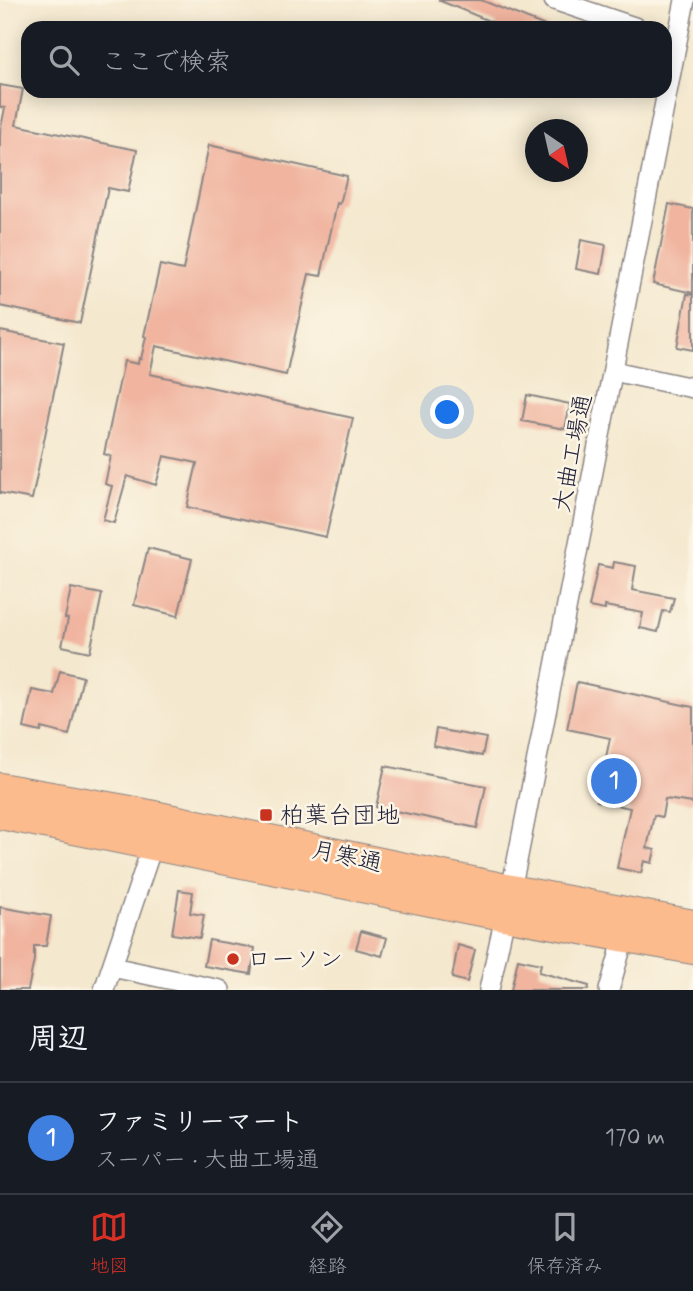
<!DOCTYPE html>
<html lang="ja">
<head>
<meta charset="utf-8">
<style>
	:root { --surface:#171b24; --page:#20242c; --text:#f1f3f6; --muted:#9ea1a6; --line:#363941; --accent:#d93025 }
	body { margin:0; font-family:Mynerve,"Klee One",sans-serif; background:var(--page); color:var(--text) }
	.compass { position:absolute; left:525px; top:119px; width:63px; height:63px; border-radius:50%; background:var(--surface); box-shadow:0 4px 18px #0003; rotate:146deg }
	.you { position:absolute; left:448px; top:413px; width:24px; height:24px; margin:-18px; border:5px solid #fff; border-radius:50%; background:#1a73e8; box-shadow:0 0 0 10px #1a73e833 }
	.badge { display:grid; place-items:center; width:46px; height:46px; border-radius:50%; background:var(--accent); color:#fff; font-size:23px; font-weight:700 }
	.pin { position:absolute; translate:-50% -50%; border:4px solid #fff; box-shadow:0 2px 7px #0006 }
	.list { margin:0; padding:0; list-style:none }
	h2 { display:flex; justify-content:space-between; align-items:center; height:91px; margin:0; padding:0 28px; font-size:30px }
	h2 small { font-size:23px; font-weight:400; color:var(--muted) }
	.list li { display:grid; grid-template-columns:46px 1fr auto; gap:21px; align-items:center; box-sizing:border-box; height:112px; padding:0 28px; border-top:2px solid var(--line) }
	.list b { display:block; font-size:26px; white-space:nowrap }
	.list p { margin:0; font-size:23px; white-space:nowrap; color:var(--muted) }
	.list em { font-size:23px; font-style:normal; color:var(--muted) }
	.icon { flex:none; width:38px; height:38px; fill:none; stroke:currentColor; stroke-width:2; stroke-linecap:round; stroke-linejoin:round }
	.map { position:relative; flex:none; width:693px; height:990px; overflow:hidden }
	.search { position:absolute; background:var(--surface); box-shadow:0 4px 18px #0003; left:21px; right:21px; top:21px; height:77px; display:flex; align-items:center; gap:18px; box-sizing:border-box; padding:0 24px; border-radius:21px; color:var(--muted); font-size:26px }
	.sheet { height:203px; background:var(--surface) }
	nav { display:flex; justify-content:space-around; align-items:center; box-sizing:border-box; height:98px; border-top:2px solid var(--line); background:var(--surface); font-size:19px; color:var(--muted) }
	nav a { display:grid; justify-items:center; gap:4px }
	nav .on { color:var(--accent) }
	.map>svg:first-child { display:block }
	.building { fill:#f0b49f }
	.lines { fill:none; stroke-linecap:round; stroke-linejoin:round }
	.minor-casing { stroke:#8b8584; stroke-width:22 }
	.highway-casing { stroke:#8b8584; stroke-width:32 }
	.minor { stroke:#fff; stroke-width:19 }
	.highway { stroke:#fbbb8d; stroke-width:30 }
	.poi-dot { fill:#c8321e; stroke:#fcf5e5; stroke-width:2.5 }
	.labels { text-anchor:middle; stroke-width:5; stroke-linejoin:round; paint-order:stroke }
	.street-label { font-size:24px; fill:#22223b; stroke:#fcf5e5 }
	.poi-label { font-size:24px; fill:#22223b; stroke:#fcf5e5; text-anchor:start }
</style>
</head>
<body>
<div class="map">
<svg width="693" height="990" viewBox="0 0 693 990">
	<rect width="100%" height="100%" fill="#fcf5e5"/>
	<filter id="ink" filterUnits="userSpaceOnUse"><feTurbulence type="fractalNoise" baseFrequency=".0143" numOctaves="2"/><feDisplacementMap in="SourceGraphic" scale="14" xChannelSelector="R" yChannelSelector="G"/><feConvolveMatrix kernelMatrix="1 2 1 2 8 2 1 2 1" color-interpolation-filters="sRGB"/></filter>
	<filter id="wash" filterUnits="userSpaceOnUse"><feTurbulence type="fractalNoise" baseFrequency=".00686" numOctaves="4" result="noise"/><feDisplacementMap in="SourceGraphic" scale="28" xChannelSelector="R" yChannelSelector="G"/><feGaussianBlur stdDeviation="1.57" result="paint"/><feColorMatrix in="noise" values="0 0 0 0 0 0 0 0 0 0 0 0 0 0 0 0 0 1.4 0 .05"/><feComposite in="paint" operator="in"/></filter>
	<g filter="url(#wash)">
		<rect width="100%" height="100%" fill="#f4e8ce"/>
		<g id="blocks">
			<path class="building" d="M438 0H481L550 28H496L497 24Z
				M0 85 23 89 16 125 137 150 128 192 108 188 80 323 0 306V132L5 108 0 107Z
				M209 145 347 176 340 204 337 203 321 276 309 274 286 375 156 346 150 374 353 418 326 537 187 507 197 463 164 456 156 485 127 476 114 523 103 520 112 486 105 484 111 456 104 454 124 361 138 364 139 358 141 359 146 337 144 336 160 265 183 270Z
				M669 204 693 209V293L653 284Z
				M581 240 606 245 601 274 576 269Z
				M687 294 693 295V350L677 347Z
				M0 331 64 343 32 499 0 493Z
				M527 395 570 404 565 429 522 421Z
				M148 548 192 559 178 616 134 605Z
				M614 562 636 566 632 590 674 598 670 612 663 611 658 632 640 628 643 613 605 606V610L589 607 598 565 613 568Z
				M71 588 102 594 90 652 62 646 68 619 65 618Z
				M60 671 83 677 69 735 42 728 41 732 24 728 32 690 54 694Z
				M577 682 693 707V803L665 799 662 817 654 815 647 848 655 850 652 863 644 861 641 873 617 868 630 808 597 801 610 738 567 729Z
				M436 729 486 738 482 756 433 746Z
				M385 766 486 786 477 828 376 807Z
				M179 890 193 892 190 913 204 915 200 938 172 934Z
				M0 907 51 916 46 946H34V960L28 990H0Z
				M361 931 387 938 382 956 356 949Z
				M209 940 255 948 251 974 204 966Z
				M458 945 475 950 467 982 452 978Z
				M518 959 541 964 539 972 589 986 588 990H511Z"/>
		</g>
	</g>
	<g filter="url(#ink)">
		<use href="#blocks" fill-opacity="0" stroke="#8b8584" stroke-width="2"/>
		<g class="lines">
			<defs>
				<path id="minor" d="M554 0 637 28
					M613 371 693 388
					M112 967 220 990
					M104 990 156 835
					M489 990 517 861 685 0
					M609 990 627 927"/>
				<path id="highway" d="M0 788 125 810 511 890 693 925
					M0 814 470 909 693 949"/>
			</defs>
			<use href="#minor" class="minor-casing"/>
			<use href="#highway" class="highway-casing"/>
			<use href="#minor" class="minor"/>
			<use href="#highway" class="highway"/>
		</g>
	</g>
	<g class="poi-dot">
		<rect x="259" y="808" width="14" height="14" rx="3.5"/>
		<circle cx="233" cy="959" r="7"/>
	</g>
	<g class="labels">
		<g class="street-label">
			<text transform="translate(572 453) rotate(-79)" y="8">大曲工場通</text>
			<text transform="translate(347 856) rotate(12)" y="8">月寒通</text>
		</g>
		<g class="poi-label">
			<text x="280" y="823">柏葉台団地</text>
			<text x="247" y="967">ローソン</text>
		</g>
	</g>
</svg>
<svg class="compass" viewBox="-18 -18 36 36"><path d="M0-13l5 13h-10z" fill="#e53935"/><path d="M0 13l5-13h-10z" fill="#9ea1a6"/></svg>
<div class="you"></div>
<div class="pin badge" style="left:614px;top:781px;background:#3f7fe0">1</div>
<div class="search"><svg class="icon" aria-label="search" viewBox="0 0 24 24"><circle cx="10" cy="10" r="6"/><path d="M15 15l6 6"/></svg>ここで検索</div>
</div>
<section class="sheet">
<h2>周辺<small></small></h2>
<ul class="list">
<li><span class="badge" style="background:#3f7fe0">1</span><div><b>ファミリーマート</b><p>スーパー · 大曲工場通</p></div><em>170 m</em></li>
</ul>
</section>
<nav>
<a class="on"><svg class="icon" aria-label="map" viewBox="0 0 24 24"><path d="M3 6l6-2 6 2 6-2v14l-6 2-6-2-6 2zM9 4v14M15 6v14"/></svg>地図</a>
<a><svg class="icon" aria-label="directions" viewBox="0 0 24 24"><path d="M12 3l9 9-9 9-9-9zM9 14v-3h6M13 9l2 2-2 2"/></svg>経路</a>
<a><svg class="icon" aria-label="saved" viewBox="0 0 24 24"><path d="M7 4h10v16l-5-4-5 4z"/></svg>保存済み</a>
</nav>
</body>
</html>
